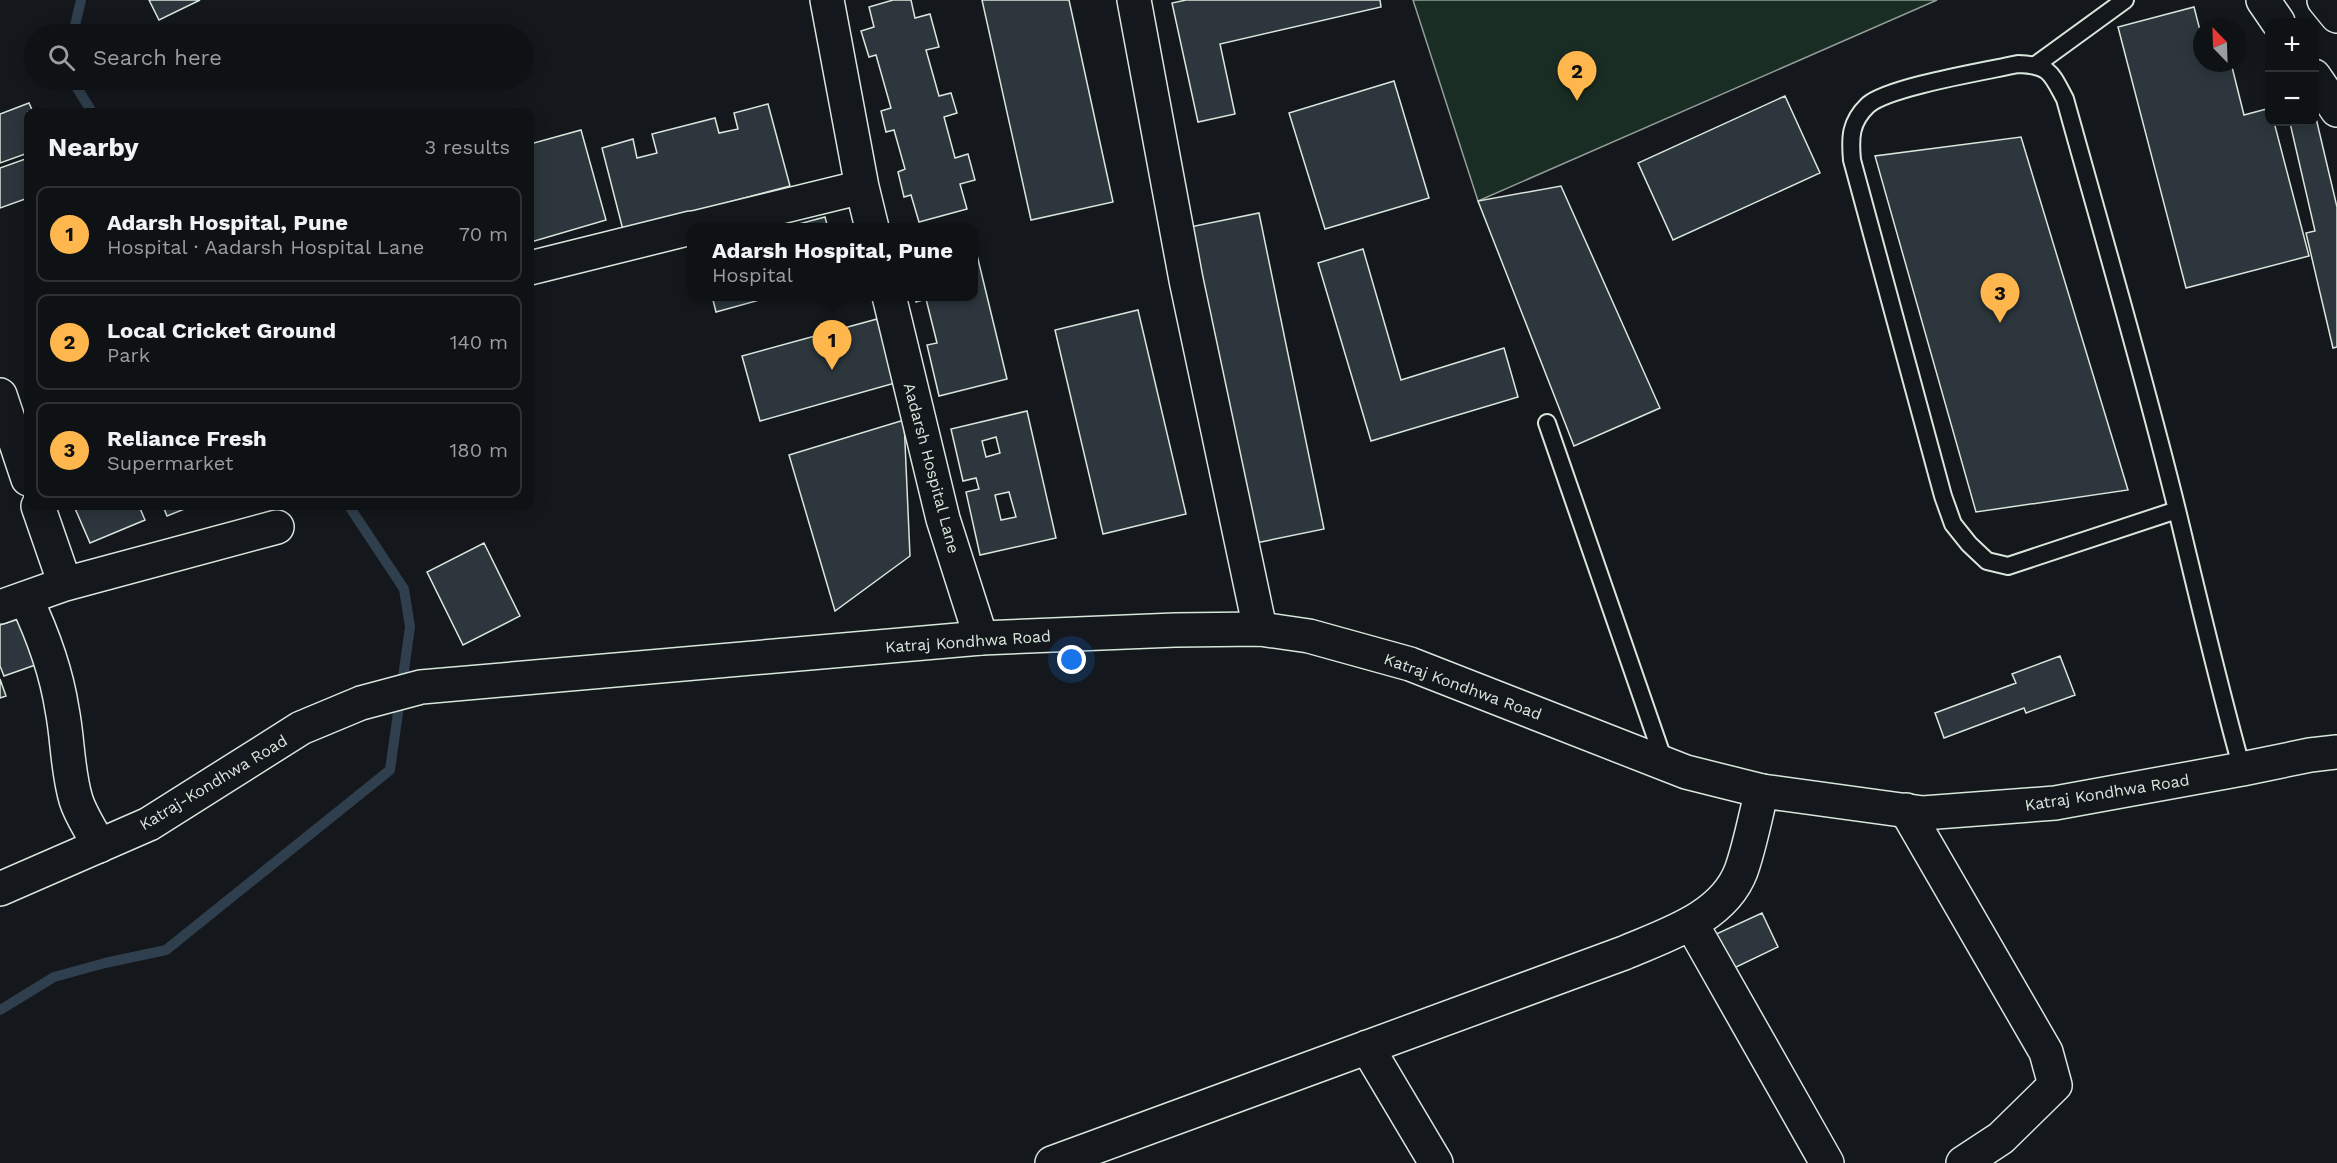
<!DOCTYPE html>
<html lang="en">
<head>
<meta charset="utf-8">
<style>
	:root { --surface:#0f1215; --page:#181b1e; --text:#f1f3f6; --muted:#9b9ea0; --line:#2f3234; --accent:#ffb74d }
	body { margin:0; font-family:"Work Sans",sans-serif; background:var(--page); color:var(--text) }
	.controls { position:absolute; right:18px; top:18px; display:grid; overflow:hidden; border-radius:12px; box-shadow:0 3px 15px #0003 }
	.controls button { width:54px; height:54px; display:grid; place-items:center; padding:0; border:0; border-bottom:2px solid var(--line); background:var(--surface); color:var(--text); font:30px sans-serif }
	.compass { position:absolute; left:2193px; top:18px; width:54px; height:54px; border-radius:50%; background:var(--surface); box-shadow:0 3px 15px #0003; rotate:337deg }
	.you { position:absolute; left:1072px; top:660px; width:21px; height:21px; margin:-15px; border:4px solid #fff; border-radius:50%; background:#1a73e8; box-shadow:0 0 0 9px #1a73e833 }
	.badge { display:grid; place-items:center; width:39px; height:39px; border-radius:50%; background:var(--accent); color:#111; font-size:20px; font-weight:700 }
	.pin { position:absolute; translate:-50% -50px; filter:drop-shadow(0 2px 3px #0008) }
	.pin::after { content:''; position:absolute; top:32px; width:21px; height:18px; background:inherit; clip-path:polygon(0 0,100% 0,50% 100%) }
	.popup { position:absolute; left:687px; top:223px; width:291px; height:78px; box-sizing:border-box; display:grid; place-content:center; border-radius:12px; background:var(--surface); filter:drop-shadow(0 2px 4px #0005); font-size:20px; white-space:nowrap; color:var(--muted) }
	.popup b { font-size:22px; color:var(--text) }
	.popup::after { content:''; position:absolute; left:50%; top:100%; margin-left:-12px; border:12px solid transparent; border-top-color:var(--surface) }
	.list { margin:0; padding:0; list-style:none }
	h2 { display:flex; justify-content:space-between; align-items:center; height:78px; margin:0; padding:0 24px; font-size:26px }
	h2 small { font-size:20px; font-weight:400; color:var(--muted) }
	.list li { display:grid; grid-template-columns:39px 1fr auto; gap:18px; align-items:center; box-sizing:border-box; height:96px; margin:0 12px 12px; padding:0 12px; border:2px solid var(--line); border-radius:12px }
	.list b { display:block; font-size:22px; white-space:nowrap }
	.list p { margin:0; font-size:20px; white-space:nowrap; color:var(--muted) }
	.list em { font-size:20px; font-style:normal; color:var(--muted) }
	.icon { flex:none; width:33px; height:33px; fill:none; stroke:currentColor; stroke-width:2; stroke-linecap:round; stroke-linejoin:round }
	.map { position:relative; flex:none; width:2337px; height:1163px; overflow:hidden }
	.search { position:absolute; background:var(--surface); box-shadow:0 3px 15px #0003; left:24px; top:24px; width:510px; height:66px; display:flex; align-items:center; gap:15px; box-sizing:border-box; padding:0 21px; border-radius:33px; color:var(--muted); font-size:22px }
	.panel { position:absolute; background:var(--surface); box-shadow:0 3px 15px #0003; left:24px; top:108px; width:510px; height:402px; border-radius:12px }
	.map>svg:first-child { display:block }
	.green { fill:#1a2d24; stroke:#939e99; stroke-width:1.5 }
	.lines { fill:none; stroke-linecap:round; stroke-linejoin:round }
	.stream { stroke:#2f3f4d; stroke-width:10 }
	.building { fill:#2c363c; stroke:#d8e6dc; stroke-width:1.5; fill-rule:evenodd }
	.lane-casing { stroke:#d8e6dc; stroke-width:20 }
	.street-casing { stroke:#d8e6dc; stroke-width:36 }
	.primary-casing { stroke:#d8e6dc; stroke-width:36 }
	.highway-casing { stroke:#d8e6dc; stroke-width:36 }
	.lane { stroke:#14181c; stroke-width:16 }
	.street { stroke:#14181c; stroke-width:33 }
	.primary { stroke:#14181c; stroke-width:33 }
	.highway { stroke:#14181c; stroke-width:33 }
	.labels { text-anchor:middle; stroke-width:4.5; stroke-linejoin:round; paint-order:stroke }
	.street-label { font-size:16px; fill:#d8e6dc; stroke:#14181c }
</style>
</head>
<body>
<div class="map">
<svg width="2337" height="1163" viewBox="0 0 2337 1163">
	<rect width="100%" height="100%" fill="#14181c"/>
	<path class="green" d="M1413 0H1937L1478 201Z"/>
	<g class="lines">
		<path class="stream" d="M73 34 81 0
			M72 80 92 112
			M0 1010 54 977 105 963 166 950 390 770 410 627 404 589 349 506"/>
	</g>
	<path class="building" d="M149 0H200L159 20Z
		M893 0H911L915 18 930 14 939 47 926 50 939 96 951 93 957 113 944 117 955 158 968 154 975 180 960 184 967 209 919 222 911 195 904 197 898 172 905 169 894 130 886 132 881 111 891 108 876 55 869 57 861 31 874 27 869 7Z
		M982 0H1069L1113 202 1031 220Z
		M1186 0H1380L1381 7 1220 44 1235 114 1198 122 1172 3Z
		M2194 7 2202 38V63H2231L2244 115 2270 108V122H2274L2309 256 2186 288 2118 27Z
		M1394 81 1429 198 1325 229 1289 113Z
		M1785 96 1820 173 1673 240 1638 163Z
		M29 103 33 112H28V153L0 163V114Z
		M768 104 790 186 623 230 602 148 633 139 637 158 657 153 652 134 715 118 719 133 738 129 734 113Z
		M2314 118H2316L2337 207V347L2333 348 2306 233 2315 231 2290 123 2314 122Z
		M581 130 606 220 531 242 530 144Z
		M2021 137 2128 490 1976 512 1875 156Z
		M28 158V198L0 208V168Z
		M1561 186 1660 408 1574 446 1478 201Z
		M1259 213 1324 529 1251 544 1185 228Z
		M825 217 828 228H784Z
		M1363 249 1401 380 1504 348 1518 397 1371 441 1318 263Z
		M977 255 1007 379 939 396 927 345 937 343 926 299 916 302 915 296H973V256Z
		M712 296H774L716 312Z
		M1138 310 1186 514 1103 534 1055 330Z
		M877 319 895 383 760 421 742 356Z
		M1027 411 1056 538 980 555 966 492 979 489 976 478 963 481 951 429ZM996 437 1000 453 986 457 982 441ZM1009 492 1016 517 1001 520 995 495Z
		M904 420 910 556 835 611 789 455Z
		M74 506H139L145 520 90 543Z
		M163 506H192L167 516Z
		M484 543 520 616 463 645 427 572Z
		M24 617 41 663 4 676 0 666V625Z
		M2060 656 2075 695 2026 713 2024 708 1944 738 1935 713 2016 683 2012 674Z
		M0 679 6 696 0 698Z
		M1762 913 1778 947 1730 970 1714 935Z"/>
	<g class="lines">
		<defs>
			<path id="lane" d="M2037 64 2125 0
				M1547 423 1665 764
				M2177 510 2008 566 1987 561 1969 544 1953 524 1943 496 1852 160C1850 138 1850 122 1868 105 1888 87 1986 71 2018 64 2050 65 2051 73 2065 99 2103 236 2143 372 2177 510 2198 597 2218 683 2242 769"/>
			<path id="street" d="M827 0 862 187 872 228
				M1134 0 1186 280 1260 629
				M694 228 862 187
				M530 268 691 228
				M889 296 943 519 981 638
				M0 395 28 479
				M65 584 277 527
				M26 599C43 635 56 670 62 709 68 739 67 770 76 800 81 816 92 831 99 846
				M0 607 65 584 38 506
				M1906 810 2046 1052 2055 1085 2001 1138 1963 1163
				M1691 923 1827 1163
				M1367 1047 1436 1163
				M1052 1163 1624 953C1666 935 1723 918 1741 871 1750 846 1755 817 1762 791"/>
			<path id="primary" d="M2263 0 2278 22
				M2324 0 2337 16
				M2314 76 2337 110"/>
			<path id="highway" d="M0 889 149 824 301 728 361 703 421 687 981 638 1175 630 1260 629 1309 636 1410 664 1686 772 1762 791 1923 813 2055 803 2242 769 2310 755 2337 752"/>
		</defs>
		<use href="#lane" class="lane-casing"/>
		<use href="#street" class="street-casing"/>
		<use href="#primary" class="primary-casing"/>
		<use href="#highway" class="highway-casing"/>
		<use href="#lane" class="lane"/>
		<use href="#street" class="street"/>
		<use href="#primary" class="primary"/>
		<use href="#highway" class="highway"/>
	</g>
	<g class="labels">
		<g class="street-label">
			<text transform="translate(932 468) rotate(75)" y="6">Aadarsh Hospital Lane</text>
			<text transform="translate(968 641) rotate(-4)" y="6">Katraj Kondhwa Road</text>
			<text transform="translate(1463 686) rotate(20)" y="6">Katraj Kondhwa Road</text>
			<text transform="translate(213 782) rotate(-31)" y="6">Katraj-Kondhwa Road</text>
			<text transform="translate(2107 792) rotate(-9)" y="6">Katraj Kondhwa Road</text>
		</g>
	</g>
</svg>
<div class="controls">
<button>+</button>
<button>−</button>
</div>
<svg class="compass" viewBox="-18 -18 36 36"><path d="M0-13l5 13h-10z" fill="#e53935"/><path d="M0 13l5-13h-10z" fill="#9b9ea0"/></svg>
<div class="you"></div>
<div class="pin badge" style="left:832px;top:370px">1</div>
<div class="popup"><b>Adarsh Hospital, Pune</b>Hospital</div>
<div class="pin badge" style="left:1577px;top:101px">2</div>
<div class="pin badge" style="left:2000px;top:323px">3</div>
<div class="search"><svg class="icon" aria-label="search" viewBox="0 0 24 24"><circle cx="10" cy="10" r="6"/><path d="M15 15l6 6"/></svg>Search here</div>
<section class="panel">
<h2>Nearby<small>3 results</small></h2>
<ul class="list">
<li><span class="badge">1</span><div><b>Adarsh Hospital, Pune</b><p>Hospital · Aadarsh Hospital Lane</p></div><em>70 m</em></li>
<li><span class="badge">2</span><div><b>Local Cricket Ground</b><p>Park</p></div><em>140 m</em></li>
<li><span class="badge">3</span><div><b>Reliance Fresh</b><p>Supermarket</p></div><em>180 m</em></li>
</ul>
</section>
</div>
</body>
</html>
